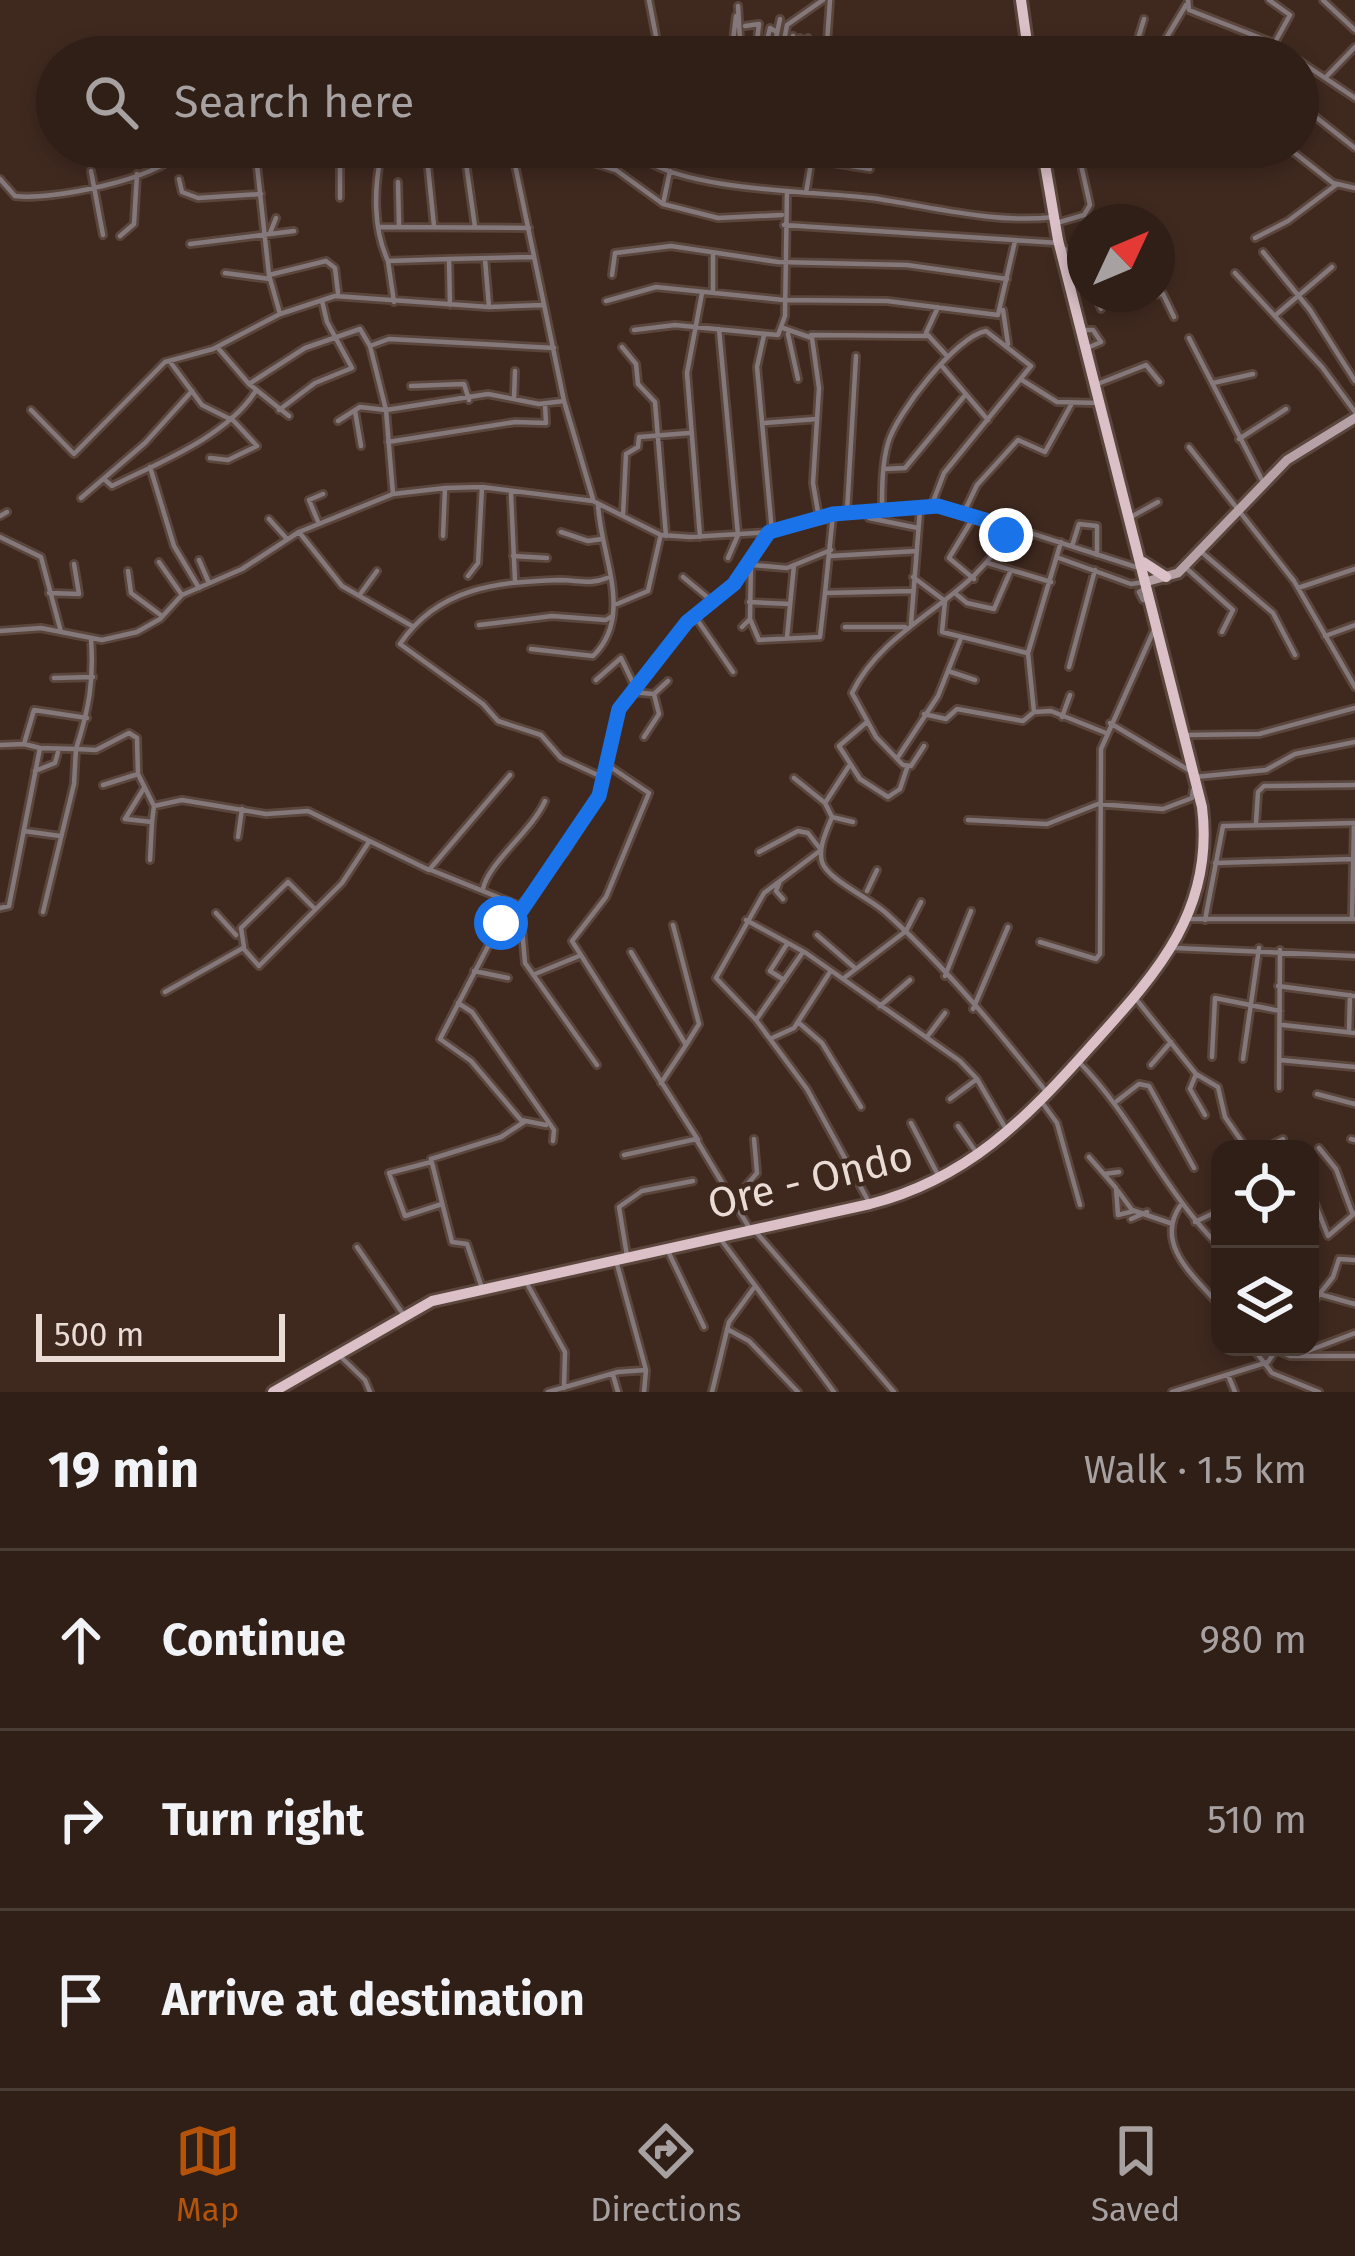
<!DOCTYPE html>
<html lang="en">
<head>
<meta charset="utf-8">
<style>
	:root { --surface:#2f1f17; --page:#3b2c24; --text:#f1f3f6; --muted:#a7a2a1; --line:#4a3d36; --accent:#b45309 }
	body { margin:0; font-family:"Fira Sans",sans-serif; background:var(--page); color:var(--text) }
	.controls { position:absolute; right:36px; bottom:36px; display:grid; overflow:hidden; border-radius:24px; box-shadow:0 6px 18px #0003 }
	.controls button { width:108px; height:108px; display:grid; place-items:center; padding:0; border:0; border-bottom:3px solid var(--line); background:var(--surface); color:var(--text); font:60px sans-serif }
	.compass { position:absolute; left:1067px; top:204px; width:108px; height:108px; border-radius:50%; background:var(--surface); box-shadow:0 6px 18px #0003; rotate:46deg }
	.scale { position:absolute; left:36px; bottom:30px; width:249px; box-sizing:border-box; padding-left:12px; border:6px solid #eadcd5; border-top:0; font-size:33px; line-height:42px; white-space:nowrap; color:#eadcd5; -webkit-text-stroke:9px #3f291f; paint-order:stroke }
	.stop { position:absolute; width:36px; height:36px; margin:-27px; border:9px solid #1a73e8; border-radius:50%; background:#fff }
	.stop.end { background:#1a73e8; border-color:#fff; box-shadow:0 3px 12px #0008 }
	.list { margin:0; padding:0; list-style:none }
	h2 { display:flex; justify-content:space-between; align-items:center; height:156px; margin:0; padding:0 48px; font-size:51px }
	h2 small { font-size:39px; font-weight:400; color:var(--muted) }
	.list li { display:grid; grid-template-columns:78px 1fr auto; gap:36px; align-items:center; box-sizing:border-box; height:180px; padding:0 48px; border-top:3px solid var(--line) }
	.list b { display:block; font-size:45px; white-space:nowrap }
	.list em { font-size:39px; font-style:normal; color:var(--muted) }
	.icon { flex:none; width:66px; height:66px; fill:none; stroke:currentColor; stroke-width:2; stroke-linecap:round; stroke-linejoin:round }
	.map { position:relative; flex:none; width:1355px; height:1392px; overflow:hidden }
	.search { position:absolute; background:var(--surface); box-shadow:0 6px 18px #0003; left:36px; right:36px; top:36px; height:132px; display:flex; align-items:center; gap:30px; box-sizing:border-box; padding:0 42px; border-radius:66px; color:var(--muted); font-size:45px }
	.sheet { height:696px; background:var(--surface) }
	nav { display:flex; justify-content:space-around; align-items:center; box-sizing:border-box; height:168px; border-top:3px solid var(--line); background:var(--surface); font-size:33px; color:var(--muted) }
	nav a { display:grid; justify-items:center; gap:6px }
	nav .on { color:var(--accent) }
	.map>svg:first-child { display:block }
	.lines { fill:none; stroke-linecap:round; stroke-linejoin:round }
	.street-casing { stroke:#5a463c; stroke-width:10 }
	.secondary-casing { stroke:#5a463c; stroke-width:15 }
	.primary-casing { stroke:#5a463c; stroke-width:16 }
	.street { stroke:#85787b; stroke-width:4.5 }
	.secondary { stroke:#b5a1a6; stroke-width:9 }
	.primary { stroke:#dbc1c7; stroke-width:10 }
	.route { stroke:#1a73e8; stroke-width:15 }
	.labels { text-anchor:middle; stroke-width:9; stroke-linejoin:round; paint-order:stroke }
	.street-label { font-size:42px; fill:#eadcd5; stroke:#3f291f }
</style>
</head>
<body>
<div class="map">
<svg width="1355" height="1392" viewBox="0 0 1355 1392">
	<rect width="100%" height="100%" fill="#3f291f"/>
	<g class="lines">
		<defs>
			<path id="street" d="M649 0 660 57
				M1188 0 1189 10 1271 42 1355 98
				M1269 0 1290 15 1274 44
				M1323 0 1355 30
				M738 6 741 57
				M745 26 759 24 755 57
				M103 45 136 48 150 42 162 57
				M1121 50H1159L1186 5
				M1134 52 1144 19
				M316 57V56
				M731 57 736 16
				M763 57 770 28 775 31
				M772 57 780 19
				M781 57 787 25 823 0
				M789 57 793 36
				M797 57 800 38
				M805 57 808 38
				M826 57 830 0
				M1326 77 1355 47
				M1298 103 1355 148
				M255 147 269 275 280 314
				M584 147 597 162
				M734 147 870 169
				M1287 147 1333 183 1355 188
				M643 150 646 160C692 191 813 191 871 198 930 206 993 224 1054 217
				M340 154V198
				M381 155C374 189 373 229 388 261L449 259 450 305
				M513 155 564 401 593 499
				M465 156 475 227
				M427 157 434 226
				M1159 159 1174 147
				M91 171 103 235
				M0 179 15 196C49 201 160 179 179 152L260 155 302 148 441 158 546 148 616 170 663 204 718 218 782 215
				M179 179 182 192 198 198 261 194
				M398 182 399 226
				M806 193 811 163
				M663 204 670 171
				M1060 222 1084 215 1090 205 1077 147
				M784 225 1059 243
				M380 227 529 228
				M270 233 276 218
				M120 236 134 224 137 174
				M1255 238 1288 221 1336 185
				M190 244 294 231
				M1065 249 1085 275
				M1263 252 1310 310 1355 381
				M449 259 533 257
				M485 259 489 307
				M388 261 394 302
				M225 273 270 279
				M1235 273 1322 367 1355 412
				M269 275 326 261 335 268 338 293
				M612 275 615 253 671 246 778 262 907 265 1007 279
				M713 292V253
				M1095 294 1101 309
				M1095 295 1163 294 1174 317
				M606 301 656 287 783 300 887 301 998 315 1015 241
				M938 307 926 333 948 357
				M1003 310 1008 344
				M1277 314 1332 267
				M783 328 812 338 819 388 813 483 819 518
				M719 329 738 535 728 558
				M634 330 675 325 778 335 785 316 787 191
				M1085 330H1093L1101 342 1085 349
				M788 334 798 379
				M764 335 757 367 772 532
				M811 335 929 336
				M1189 338 1263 482
				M622 347 636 364 638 384 655 402 666 536
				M218 348 249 384
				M171 363 202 405 230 419
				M941 365 988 420
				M1022 380 1057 402 1099 403
				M1213 383 1253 374
				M1095 385 1146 365 1160 382
				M411 386 464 384 469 400
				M514 398 515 371
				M31 410 74 454 165 362 213 349 280 314 335 296 489 307 543 305
				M279 410 315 383 352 368 327 322 322 301
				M355 411 361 446
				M289 416 249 384 305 348 360 329 370 346
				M338 421 360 407 386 410 488 394 539 404 564 401
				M764 423 817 419
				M1239 439 1286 409
				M388 442 515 422 546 423 545 404
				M1189 447 1294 581 1355 687
				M210 458 228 460 257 446 231 418
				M150 467 174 546 199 588
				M884 469 905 468 966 394
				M104 479 112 486C158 463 226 437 255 392
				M393 494 386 410 370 346 389 339 554 348
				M511 494 515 581
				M81 498 145 443 192 391
				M882 510C882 488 882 464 888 443 896 414 956 336 986 331L1031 366 944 473 931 507
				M965 510 977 485 1018 440 1045 452 1071 405
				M847 512 856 356
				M833 514 825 593 912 591
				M0 516 7 512
				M623 516 626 454 638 447 639 437 689 433
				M869 518 918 528
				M1129 518 1158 502
				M269 519 287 539
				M319 524 309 500 323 494
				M299 532 342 586 412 626
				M561 532 588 541 602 539
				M443 536 445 488
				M0 537 41 557 61 632
				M700 537 687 373 702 293
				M1072 546 1079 524 1097 526V555
				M1199 550 1273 613 1295 655
				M513 556 547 558
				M830 556 917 551
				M1059 558 1131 584 1145 582
				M199 560 209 583
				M751 561 750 619 759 640 820 637 825 593
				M159 562 182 595
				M988 563 1051 582
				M752 565 787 568 831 550
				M1185 567 1233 610 1222 632
				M128 571 131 593 162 616
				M468 576 478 563 482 487
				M683 577 712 601
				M913 577 945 601
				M974 579 949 558 975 515
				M1146 588 1139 592 1143 600H1149
				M1298 588 1355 569
				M49 593 79 594 74 564
				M361 593 377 571
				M956 594 967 603 994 609 1011 570
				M945 601 942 632 1027 653
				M749 602 790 604
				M617 604 648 591 660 538
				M694 615 733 672
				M911 624 920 510
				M479 625 552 616 606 620 612 616
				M742 627 750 619
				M845 627H905
				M0 631 41 628 102 640 137 632 160 619 182 595 242 569 299 532 393 494 445 488 482 487 593 501 661 535 690 537 772 532 861 511 946 506 1136 567
				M1325 636 1355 625
				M787 637 794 565
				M531 649 593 656C635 615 600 555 598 504
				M1069 667 1095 570
				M948 671 975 680
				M54 678 93 677
				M596 680 621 658 635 687
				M631 692 654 694 668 681
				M1034 712 1051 711 1106 733
				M924 714 946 719 957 709 1023 721 1034 712 1028 653 1061 542
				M1062 717 1070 695
				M867 722 839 746 860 779 888 797 900 789 907 768
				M1110 723 1192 772
				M1185 735 1259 734 1355 708
				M644 737 659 714 654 694
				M0 745 24 744
				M924 746 911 766 903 765 876 737 852 693C887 621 975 601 1009 528
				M40 748 24 744 34 710 87 718
				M898 757 938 696 961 638
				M609 766 649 793 606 897 572 941 698 1140
				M849 766 825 803 832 817C827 830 818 847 822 862 828 880 870 898 886 913 945 966 999 1031 1048 1094
				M35 771 55 763 58 752
				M602 777 561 758 541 735 498 721 483 704 400 644C438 587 498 582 560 580 577 580 591 585 607 578
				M1195 777 1266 770 1295 754 1355 742
				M794 778 825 803
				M103 785 138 774
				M144 788 125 819 152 822 154 806
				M832 817 853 822
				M968 820 1047 824 1098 804 1163 809 1192 798 1193 790
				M1256 823 1258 792 1264 786 1355 785
				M24 831 60 836
				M238 837 242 809
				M759 852 798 831 808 833 821 850 764 893 716 978 756 1020 807 1089 870 1204
				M150 860 152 822
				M1215 863 1353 859
				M431 870 520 906
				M780 881 776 891 783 899
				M483 889C488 863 532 831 545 801
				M867 891 877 870
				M0 908 9 906 40 748 76 749C89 709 94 681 91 639
				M43 912 74 784 76 749 96 750 129 733 137 738 138 774 154 806 182 800 266 814 308 811 429 870 510 775
				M216 913 236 935
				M517 917 498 927 440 1039 471 1061 521 1120 546 1125
				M1189 919H1355
				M1352 919 1354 823
				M746 920 806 953 960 1061 977 1079 1006 1129
				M1205 920 1223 826 1355 823
				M673 925 699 1024 686 1045
				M817 935 855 968
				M1040 942 1096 959 1100 954 1101 749 1154 630
				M244 947 241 928 288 882 315 909
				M1175 948 1355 956
				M631 952 686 1045 661 1083
				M474 971 508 978
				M535 974 579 956
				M945 976 971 911
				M844 978 906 931 921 902
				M784 980 770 971 787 944
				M1278 986 1355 996
				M165 992 243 948 259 966 342 883 369 842
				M1136 999 1196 1074 1218 1087 1225 1117 1247 1149
				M458 1003 472 1012 554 1130 553 1141
				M880 1006 910 980
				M973 1009 1008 927
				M756 1020 803 952
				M798 1022 822 1043 861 1107
				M1283 1025 1355 1033
				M1349 1031 1350 995
				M927 1037 945 1013
				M770 1039 794 1028 830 972
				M1212 1057 1215 998 1280 1011
				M1243 1059 1259 948
				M1280 1060 1355 1067
				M1078 1061C1134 1117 1163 1191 1220 1247
				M597 1065 525 963 520 906 565 852 599 797 619 709 687 622 734 584 769 532
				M1151 1065 1171 1042
				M1196 1074 1190 1089 1205 1115
				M1279 1088 1280 950
				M1317 1094 1355 1104
				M950 1099 977 1079
				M1041 1101 1057 1123 1080 1205
				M1117 1101 1139 1084 1149 1086 1194 1168
				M911 1123 938 1175
				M958 1126 976 1152
				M1351 1139 1355 1140
				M1319 1148 1336 1169 1353 1215
				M1263 1149 1283 1139
				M624 1155 696 1139 750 1229
				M1089 1157 1116 1188 1118 1215 1134 1211
				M431 1162 389 1173 405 1216 442 1204
				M1104 1174 1119 1172
				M1118 1191 1132 1210 1170 1223
				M1310 1191 1328 1236 1355 1213
				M734 1200 757 1173 754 1139
				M1180 1206C1154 1245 1195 1277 1220 1306
				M1131 1219 1147 1212
				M1195 1222 1220 1210
				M756 1232 894 1392
				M722 1241 834 1392
				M357 1247 403 1314
				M668 1251 704 1327
				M627 1256 619 1207 642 1191 693 1181
				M617 1264 646 1370 644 1392
				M525 1280 565 1352 564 1388
				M482 1288 467 1244 452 1242 431 1159 501 1137 524 1122
				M1319 1294 1355 1304
				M1310 1306 1333 1277 1339 1259 1355 1260
				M727 1329 749 1341 798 1392
				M1252 1347 1272 1373 1319 1392
				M1276 1350 1290 1356H1355
				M1305 1352 1355 1333
				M341 1357 365 1380 370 1392
				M613 1375 618 1392
				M1228 1375 1235 1392
				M548 1392 618 1372 646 1370
				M712 1392 729 1322 753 1289
				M1172 1392 1268 1362 1278 1347"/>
			<path id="secondary" d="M1145 582 1178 573 1287 460 1355 418"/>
			<path id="primary" d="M1021 0 1029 57
				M1143 562 1166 577
				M273 1392 432 1301 870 1204C967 1179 1025 1120 1090 1047 1155 975 1215 912 1202 807L1058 240 1042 147"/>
		</defs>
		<use href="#street" class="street-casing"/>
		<use href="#secondary" class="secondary-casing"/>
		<use href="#primary" class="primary-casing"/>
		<use href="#street" class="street"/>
		<use href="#secondary" class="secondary"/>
		<use href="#primary" class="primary"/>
	</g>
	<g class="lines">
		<path class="route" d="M501 923 517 917 599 796 619 709 687 622 734 584 769 532 833 514 938 506 1009 527 1006 535"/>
	</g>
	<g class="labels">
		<g class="street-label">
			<text transform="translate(810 1179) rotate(-14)" y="15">Ore - Ondo</text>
		</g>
	</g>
</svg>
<div class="controls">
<button><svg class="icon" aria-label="locate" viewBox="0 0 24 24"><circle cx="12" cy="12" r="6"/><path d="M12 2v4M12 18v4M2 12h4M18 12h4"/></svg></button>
<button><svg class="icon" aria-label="layers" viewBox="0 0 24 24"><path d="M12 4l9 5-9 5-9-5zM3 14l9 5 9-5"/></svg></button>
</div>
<svg class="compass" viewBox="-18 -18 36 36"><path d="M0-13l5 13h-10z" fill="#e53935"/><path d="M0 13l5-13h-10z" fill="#a7a2a1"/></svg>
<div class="scale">500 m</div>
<div class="stop" style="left:501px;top:923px"></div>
<div class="stop end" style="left:1006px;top:535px"></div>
<div class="search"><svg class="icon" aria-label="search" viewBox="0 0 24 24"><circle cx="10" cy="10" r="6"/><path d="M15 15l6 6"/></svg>Search here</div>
</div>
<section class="sheet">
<h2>19 min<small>Walk · 1.5 km</small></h2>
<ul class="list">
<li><svg class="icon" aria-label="ahead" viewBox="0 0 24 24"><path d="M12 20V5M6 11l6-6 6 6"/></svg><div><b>Continue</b></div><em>980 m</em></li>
<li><svg class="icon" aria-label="right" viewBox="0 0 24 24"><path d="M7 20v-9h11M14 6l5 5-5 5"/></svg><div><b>Turn right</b></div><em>510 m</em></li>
<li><svg class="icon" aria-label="arrive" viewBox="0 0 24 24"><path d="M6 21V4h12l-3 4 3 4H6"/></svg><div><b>Arrive at destination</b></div></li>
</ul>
</section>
<nav>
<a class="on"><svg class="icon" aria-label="map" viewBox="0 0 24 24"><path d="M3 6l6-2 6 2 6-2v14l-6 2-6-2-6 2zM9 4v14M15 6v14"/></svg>Map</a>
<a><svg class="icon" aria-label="directions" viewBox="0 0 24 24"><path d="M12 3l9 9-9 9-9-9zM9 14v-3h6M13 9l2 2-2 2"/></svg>Directions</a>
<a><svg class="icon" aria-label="saved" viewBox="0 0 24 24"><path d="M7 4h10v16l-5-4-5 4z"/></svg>Saved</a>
</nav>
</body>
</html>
